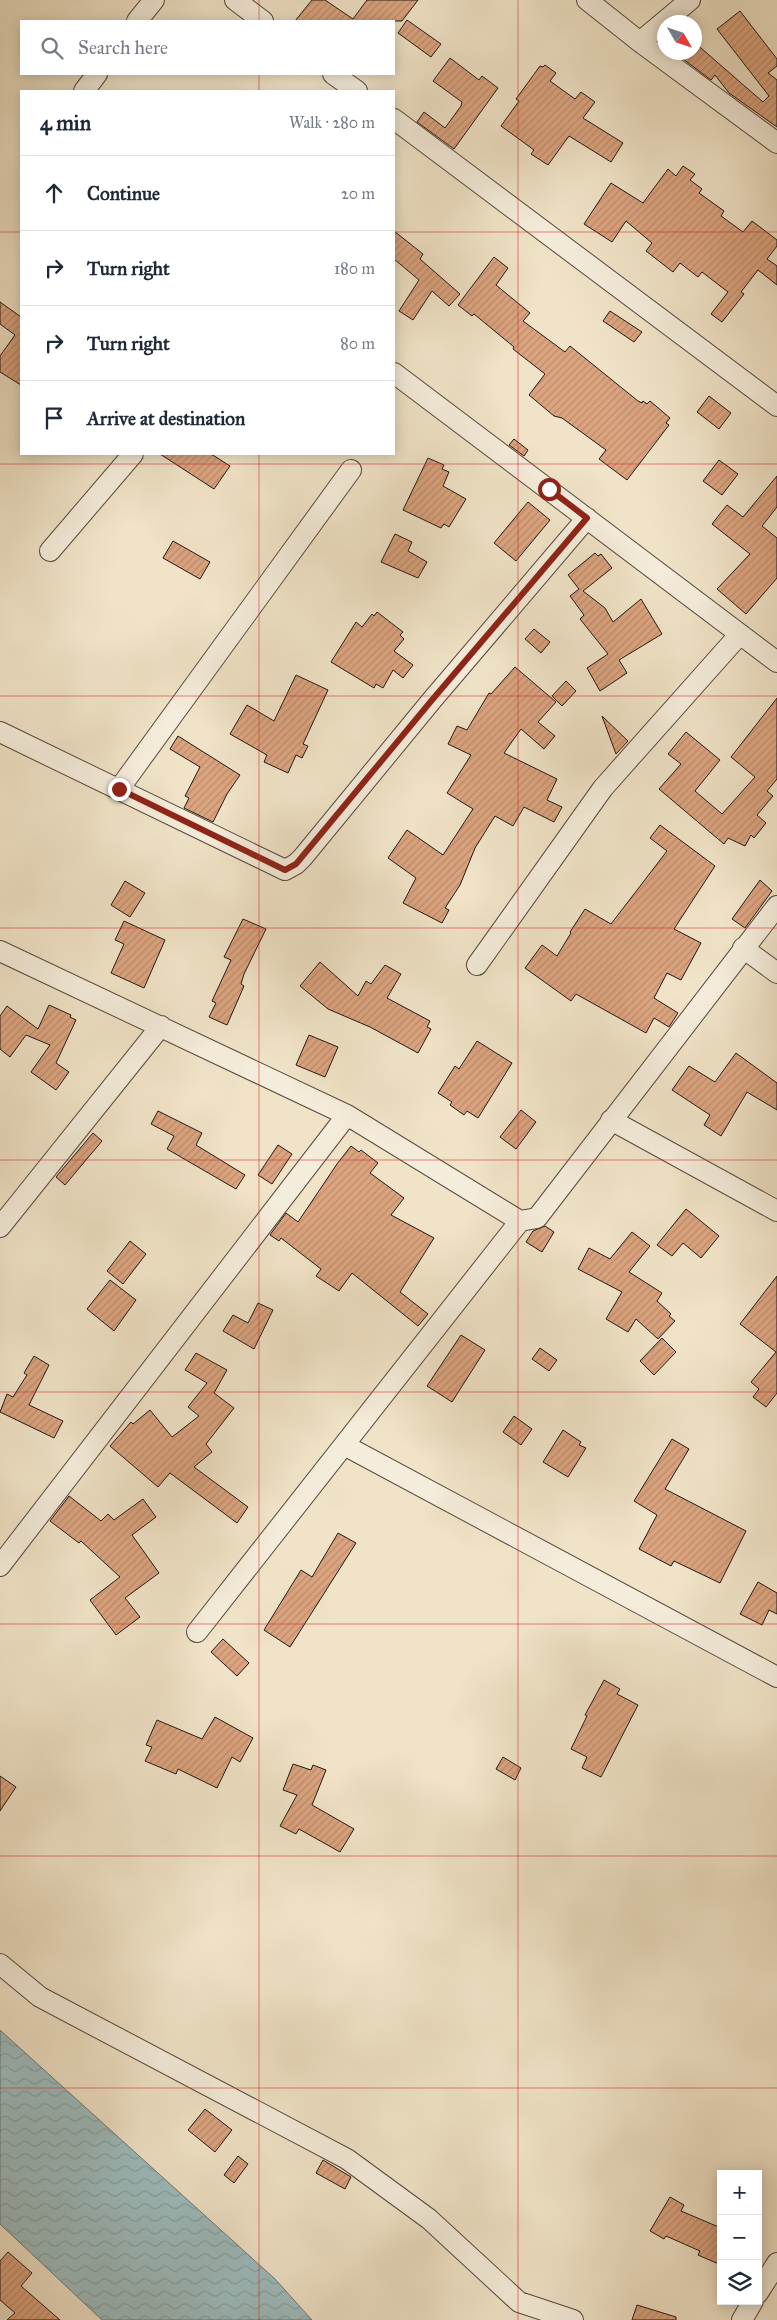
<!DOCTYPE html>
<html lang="en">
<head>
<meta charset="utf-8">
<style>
	:root { --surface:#fff; --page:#f6f6f7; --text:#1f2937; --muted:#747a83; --line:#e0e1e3 }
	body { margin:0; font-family:"IM FELL Great Primer",serif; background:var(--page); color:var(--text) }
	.controls { position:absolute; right:15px; bottom:15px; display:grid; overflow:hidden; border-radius:0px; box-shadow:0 2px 12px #0003 }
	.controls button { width:45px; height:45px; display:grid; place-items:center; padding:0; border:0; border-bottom:1px solid var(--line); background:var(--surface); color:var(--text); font:25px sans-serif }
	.compass { position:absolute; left:657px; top:15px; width:45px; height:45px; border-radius:50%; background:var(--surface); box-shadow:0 2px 12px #0003; rotate:129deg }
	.stop { position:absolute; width:15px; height:15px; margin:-11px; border:4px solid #8f2418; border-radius:50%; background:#fff }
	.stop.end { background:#8f2418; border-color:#fff; box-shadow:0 1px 5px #0008 }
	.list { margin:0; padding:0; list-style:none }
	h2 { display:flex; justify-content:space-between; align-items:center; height:65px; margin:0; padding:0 20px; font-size:21px }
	h2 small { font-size:16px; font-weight:400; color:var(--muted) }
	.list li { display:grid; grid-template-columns:32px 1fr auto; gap:15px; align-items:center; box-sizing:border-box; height:75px; padding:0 20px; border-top:1px solid var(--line) }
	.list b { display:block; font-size:19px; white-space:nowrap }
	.list em { font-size:16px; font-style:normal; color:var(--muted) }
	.icon { flex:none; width:28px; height:28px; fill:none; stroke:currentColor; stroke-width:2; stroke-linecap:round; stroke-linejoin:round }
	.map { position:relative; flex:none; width:777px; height:2320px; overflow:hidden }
	.search { position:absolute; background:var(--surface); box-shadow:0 2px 12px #0003; left:20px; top:20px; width:375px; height:55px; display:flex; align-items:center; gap:12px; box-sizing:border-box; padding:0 18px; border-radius:0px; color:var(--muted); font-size:19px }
	.panel { position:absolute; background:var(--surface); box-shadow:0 2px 12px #0003; left:20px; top:90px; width:375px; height:365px; border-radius:0px }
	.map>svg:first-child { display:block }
	.water { fill:url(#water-waves); stroke:#6d7a79 }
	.building { fill:url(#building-hatch); stroke:#241712 }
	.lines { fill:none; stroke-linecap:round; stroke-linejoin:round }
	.minor-casing { stroke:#574a3f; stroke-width:22 }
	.minor { stroke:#f5eddb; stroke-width:20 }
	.route { stroke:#8f2418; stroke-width:6 }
	.grid { fill:none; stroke:#d62828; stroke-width:1; stroke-opacity:0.55 }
</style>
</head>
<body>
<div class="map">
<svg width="777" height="2320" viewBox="0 0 777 2320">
	<defs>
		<pattern id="water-waves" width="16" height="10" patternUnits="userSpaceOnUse" patternTransform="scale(1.25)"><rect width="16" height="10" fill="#9dbcbe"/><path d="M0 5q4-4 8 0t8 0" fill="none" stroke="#87a1a2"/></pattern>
		<pattern id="building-hatch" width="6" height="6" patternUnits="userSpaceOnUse" patternTransform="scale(1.25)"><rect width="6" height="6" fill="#dba47f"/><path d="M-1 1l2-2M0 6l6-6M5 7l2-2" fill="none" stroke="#bc8c6d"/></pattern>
	</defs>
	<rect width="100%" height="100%" fill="#f0e3c7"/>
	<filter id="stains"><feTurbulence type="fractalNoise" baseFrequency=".004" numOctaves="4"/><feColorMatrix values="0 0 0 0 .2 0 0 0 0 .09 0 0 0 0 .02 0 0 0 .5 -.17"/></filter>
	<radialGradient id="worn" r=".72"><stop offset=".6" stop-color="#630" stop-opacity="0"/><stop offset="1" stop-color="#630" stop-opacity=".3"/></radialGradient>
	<path class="water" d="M0 2030 275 2279 312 2320H102L0 2224Z"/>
	<path class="building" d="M312 0H325L353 19 367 0H418L402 21H295Z
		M740 11 777 59V66L768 73 777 80V127L729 93 715 75 711 80 674 52H694V42L763 102 769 96 717 29Z
		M407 20 441 44 431 57 398 33Z
		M450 58 479 80 482 76 498 88 454 149 417 122 424 112 445 128 461 106 462 102 433 81Z
		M545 65 556 73 550 81 575 99 581 92 595 102 583 118 623 143 611 162 569 136 548 165 531 154 534 150 501 126 519 101 516 99 540 66 543 67Z
		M683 166 695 174 690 180 702 189 699 193 724 211 721 216 743 232 752 221 777 240V246L767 259 777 266V285L758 270 741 292 744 294 722 322 711 314 728 292 702 272 698 277 680 263 673 272 646 251 652 243 626 221 612 242 584 224 611 183 643 203 668 169 676 176Z
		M394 231 423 254 420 259 460 294 449 306 432 291 413 320 399 311 419 280 394 259Z
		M494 257 508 268 496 285 530 313 523 321 565 352 570 346 638 401 642 403 643 401 647 404 650 401 670 418 666 423 669 425 627 480 599 459 606 450 562 418 554 416 529 395 545 374 513 349 514 347 474 314 472 316 458 305Z
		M0 302 21 317V385L0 372V356L15 335 0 324Z
		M610 311 642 332 634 342 603 321Z
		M709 396 731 413 719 429 697 412Z
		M514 439 528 450 524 456 509 445Z
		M160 454H211L230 466 214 489Z
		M428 458 444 465 442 469 449 472 443 486 466 499 449 527 444 524 441 528 403 510Z
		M719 460 738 474 722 495 703 481Z
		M777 476V507L762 526 777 538V578L746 614 717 589 750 554 712 524 727 505 743 517Z
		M528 502 550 520 516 561 494 543Z
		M395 534 412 542 408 551 427 562 418 578 381 562Z
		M173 541 210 562 200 579 163 558Z
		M595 553 598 556 601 554 612 568 583 591 605 608 613 622 641 599 662 634 619 660 627 673 600 691 587 668 608 654 580 619 584 615 570 596 579 589 568 575Z
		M377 612 403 632 400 635 404 639 394 651 413 665 403 678 393 670 383 688 376 684 374 688 331 662 356 622 362 627 372 614 374 616Z
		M534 629 550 642 541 653 525 639Z
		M515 667 556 702 538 722 555 736 544 749 521 729 504 753 557 779 547 800 562 807 554 822 524 807 513 826 495 816 475 848 460 885 445 908 449 910 442 923 403 903 416 878 388 858 407 830 443 855 473 809 447 793 471 755 448 744 457 726 467 730 489 693 491 694Z
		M296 675 328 690 303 744 308 746 302 758 296 755 288 773 264 762 267 755 230 734 247 705 274 721Z
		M566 681 576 691 562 706 552 696Z
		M777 698V779L767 791 773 796 757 815 766 823 754 838 751 835 745 846 728 838 724 844 659 789 681 764 668 754 686 732 720 760 695 791 722 814 755 777 731 757Z
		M602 716 628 741 616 754Z
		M178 736 240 775 227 794 213 822 184 808 189 798 185 796 200 767 170 749Z
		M660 825 715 866 674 929 701 943 681 980 667 973 654 998 678 1013 669 1027 654 1018 646 1033 576 994 571 1001 525 968 542 945 557 956 571 933 570 932 585 909 611 924 667 851 650 838Z
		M760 880 772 891 745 928 732 919Z
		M125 881 145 893 130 917 111 905Z
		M243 919 266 929 244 974 241 984 244 986 227 1025 209 1017 216 1003 212 1001 231 960 224 957Z
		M124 921 165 940 144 988 111 973 124 944 115 940Z
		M320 962 358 996 366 981 371 984 385 965 401 974 387 998 430 1021 427 1027 431 1029 418 1053 370 1027 328 1009 300 986Z
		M49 1005 71 1015 70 1017 76 1020 56 1063 69 1072 56 1090 31 1072 50 1045 26 1035 10 1057 0 1049V1016L7 1006 38 1029Z
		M309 1035 338 1047 325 1077 296 1065Z
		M477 1041 512 1063 478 1118 467 1111 464 1115 450 1105 452 1102 438 1093 455 1066 459 1069Z
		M736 1053 777 1083V1110L747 1092 721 1136 704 1125 710 1115 672 1090 689 1066 715 1082Z
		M521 1110 536 1122 516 1149 500 1137Z
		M158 1111 202 1133 196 1145 245 1175 236 1189 167 1149 174 1136 151 1124Z
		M93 1133 102 1141 65 1185 56 1177Z
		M278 1145 292 1154 272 1184 258 1175Z
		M351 1146 359 1152 361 1150 378 1163 370 1173 404 1198 391 1215 434 1238 400 1292 428 1314 418 1326 352 1273 339 1291 316 1276 321 1269 281 1238 279 1241 270 1235 286 1213 298 1222 337 1164Z
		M686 1209 719 1236 701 1258 683 1243 672 1256 657 1245Z
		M545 1226 554 1232 542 1252 526 1242 533 1231Z
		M632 1232 650 1246 629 1272 662 1293 657 1301 671 1314 669 1316 675 1321 658 1339 636 1319 628 1332 606 1319 622 1292 578 1269 589 1248 610 1259Z
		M130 1241 146 1254 123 1284 107 1271Z
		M777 1276V1393L766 1407 753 1397 759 1389 751 1382 776 1352 740 1324Z
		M110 1280 136 1300 114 1331 87 1309Z
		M258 1303 273 1310 254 1349 223 1331 233 1315 248 1323Z
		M461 1335 485 1350 452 1402 427 1386Z
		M662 1338 676 1352 654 1375 640 1361Z
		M540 1348 557 1360 549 1371 532 1359Z
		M196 1353 227 1370 214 1393 234 1408 206 1444 212 1452 194 1467 248 1507 237 1523 170 1473 158 1487 110 1446 131 1422 133 1424 150 1410 172 1437 199 1416 188 1407 207 1383 185 1370Z
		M34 1356 49 1365 29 1405 63 1421 54 1438 0 1412 7 1394 13 1397 27 1375 24 1373Z
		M514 1416 532 1429 521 1445 503 1432Z
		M563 1430 581 1442 579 1445 586 1448 568 1477 543 1462Z
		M672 1439 689 1449 665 1489 746 1531 720 1583 674 1561 671 1566 639 1549 657 1515 634 1501Z
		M69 1496 101 1521 108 1514 114 1520 143 1499 156 1517 132 1535 159 1573 125 1598 140 1617 116 1635 90 1600 120 1577 81 1541 79 1543 50 1521Z
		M338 1533 356 1543 290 1647 264 1630 301 1570 312 1577Z
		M758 1582 777 1593V1614L769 1610 762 1625 740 1614Z
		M223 1639 249 1663 237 1676 211 1652Z
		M604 1680 620 1689 617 1694 638 1705 601 1777 582 1768 587 1757 571 1749 587 1716 585 1715Z
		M215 1717 253 1738 240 1762 232 1757 217 1788 178 1769 176 1774 145 1761 152 1747 146 1745 157 1720 202 1739Z
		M503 1757 521 1768 515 1780 496 1769Z
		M293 1764 311 1770 313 1765 326 1770 312 1805 354 1829 340 1852 299 1829 296 1834 280 1826 297 1795 283 1790Z
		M0 1776 16 1787 0 1811Z
		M205 2109 232 2130 215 2152 188 2130Z
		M238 2156 248 2164 234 2183 224 2175Z
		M323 2160 351 2177 345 2189 316 2173Z
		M670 2197 684 2205 681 2211 721 2228V2265L698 2255 700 2251 666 2236 664 2239 650 2231Z
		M8 2252 32 2273 21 2286 60 2320H7L15 2313 0 2300V2261Z
		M637 2305 676 2317V2320H632Z"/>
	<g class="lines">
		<defs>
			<path id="minor" d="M235 0 263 21
				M587 0 640 42 777 143
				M137 21 154 0
				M640 42 690 0
				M333 74 357 91
				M84 91 97 74
				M394 119 777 406
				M394 373 777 662
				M50 551 133 454
				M0 732 285 870 296 864 303 857 432 700 587 518
				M119 789 351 470
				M743 948 777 973
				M0 951 347 1115 520 1221 537 1218 777 906
				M477 965 603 788 740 634
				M611 1120 777 1211
				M0 1227 161 1026
				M344 1445 777 1677
				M0 1566 347 1115
				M197 1632 520 1221
				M0 1964 40 1997 347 2159 429 2219 519 2302 573 2320
				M758 2293 777 2263
				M742 2320 753 2301"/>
		</defs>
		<use href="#minor" class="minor-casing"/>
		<use href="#minor" class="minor"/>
	</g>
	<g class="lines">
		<path class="route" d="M119 789 285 870 296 864 432 700 587 518 549 489"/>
	</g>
	<path class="grid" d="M259 0V21M518 0V2320M259 74V91M0 232H21M394 232H777M259 454V2320M0 464H777M0 696H777M0 928H777M0 1160H777M0 1392H777M0 1624H777M0 1856H777M0 2088H777"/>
	<rect width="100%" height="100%" filter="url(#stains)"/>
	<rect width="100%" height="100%" fill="url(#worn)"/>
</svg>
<div class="controls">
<button>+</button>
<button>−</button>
<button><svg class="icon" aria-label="layers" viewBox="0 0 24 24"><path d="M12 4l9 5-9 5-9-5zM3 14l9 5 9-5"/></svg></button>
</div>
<svg class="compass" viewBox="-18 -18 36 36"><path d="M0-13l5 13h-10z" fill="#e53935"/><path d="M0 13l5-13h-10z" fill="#747a83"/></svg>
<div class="stop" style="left:549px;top:489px"></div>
<div class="stop end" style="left:119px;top:789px"></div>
<div class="search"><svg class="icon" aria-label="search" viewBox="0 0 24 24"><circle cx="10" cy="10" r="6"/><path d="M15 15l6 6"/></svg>Search here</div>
<section class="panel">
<h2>4 min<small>Walk · 280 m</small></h2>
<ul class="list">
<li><svg class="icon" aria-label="ahead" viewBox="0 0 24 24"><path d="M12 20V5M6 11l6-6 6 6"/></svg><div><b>Continue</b></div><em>20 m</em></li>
<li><svg class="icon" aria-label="right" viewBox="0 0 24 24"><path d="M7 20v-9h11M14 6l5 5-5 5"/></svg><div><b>Turn right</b></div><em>180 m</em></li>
<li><svg class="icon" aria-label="right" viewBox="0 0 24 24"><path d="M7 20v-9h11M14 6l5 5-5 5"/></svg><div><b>Turn right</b></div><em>80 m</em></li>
<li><svg class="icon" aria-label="arrive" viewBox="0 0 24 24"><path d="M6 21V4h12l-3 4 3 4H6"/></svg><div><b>Arrive at destination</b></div></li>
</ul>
</section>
</div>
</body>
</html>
